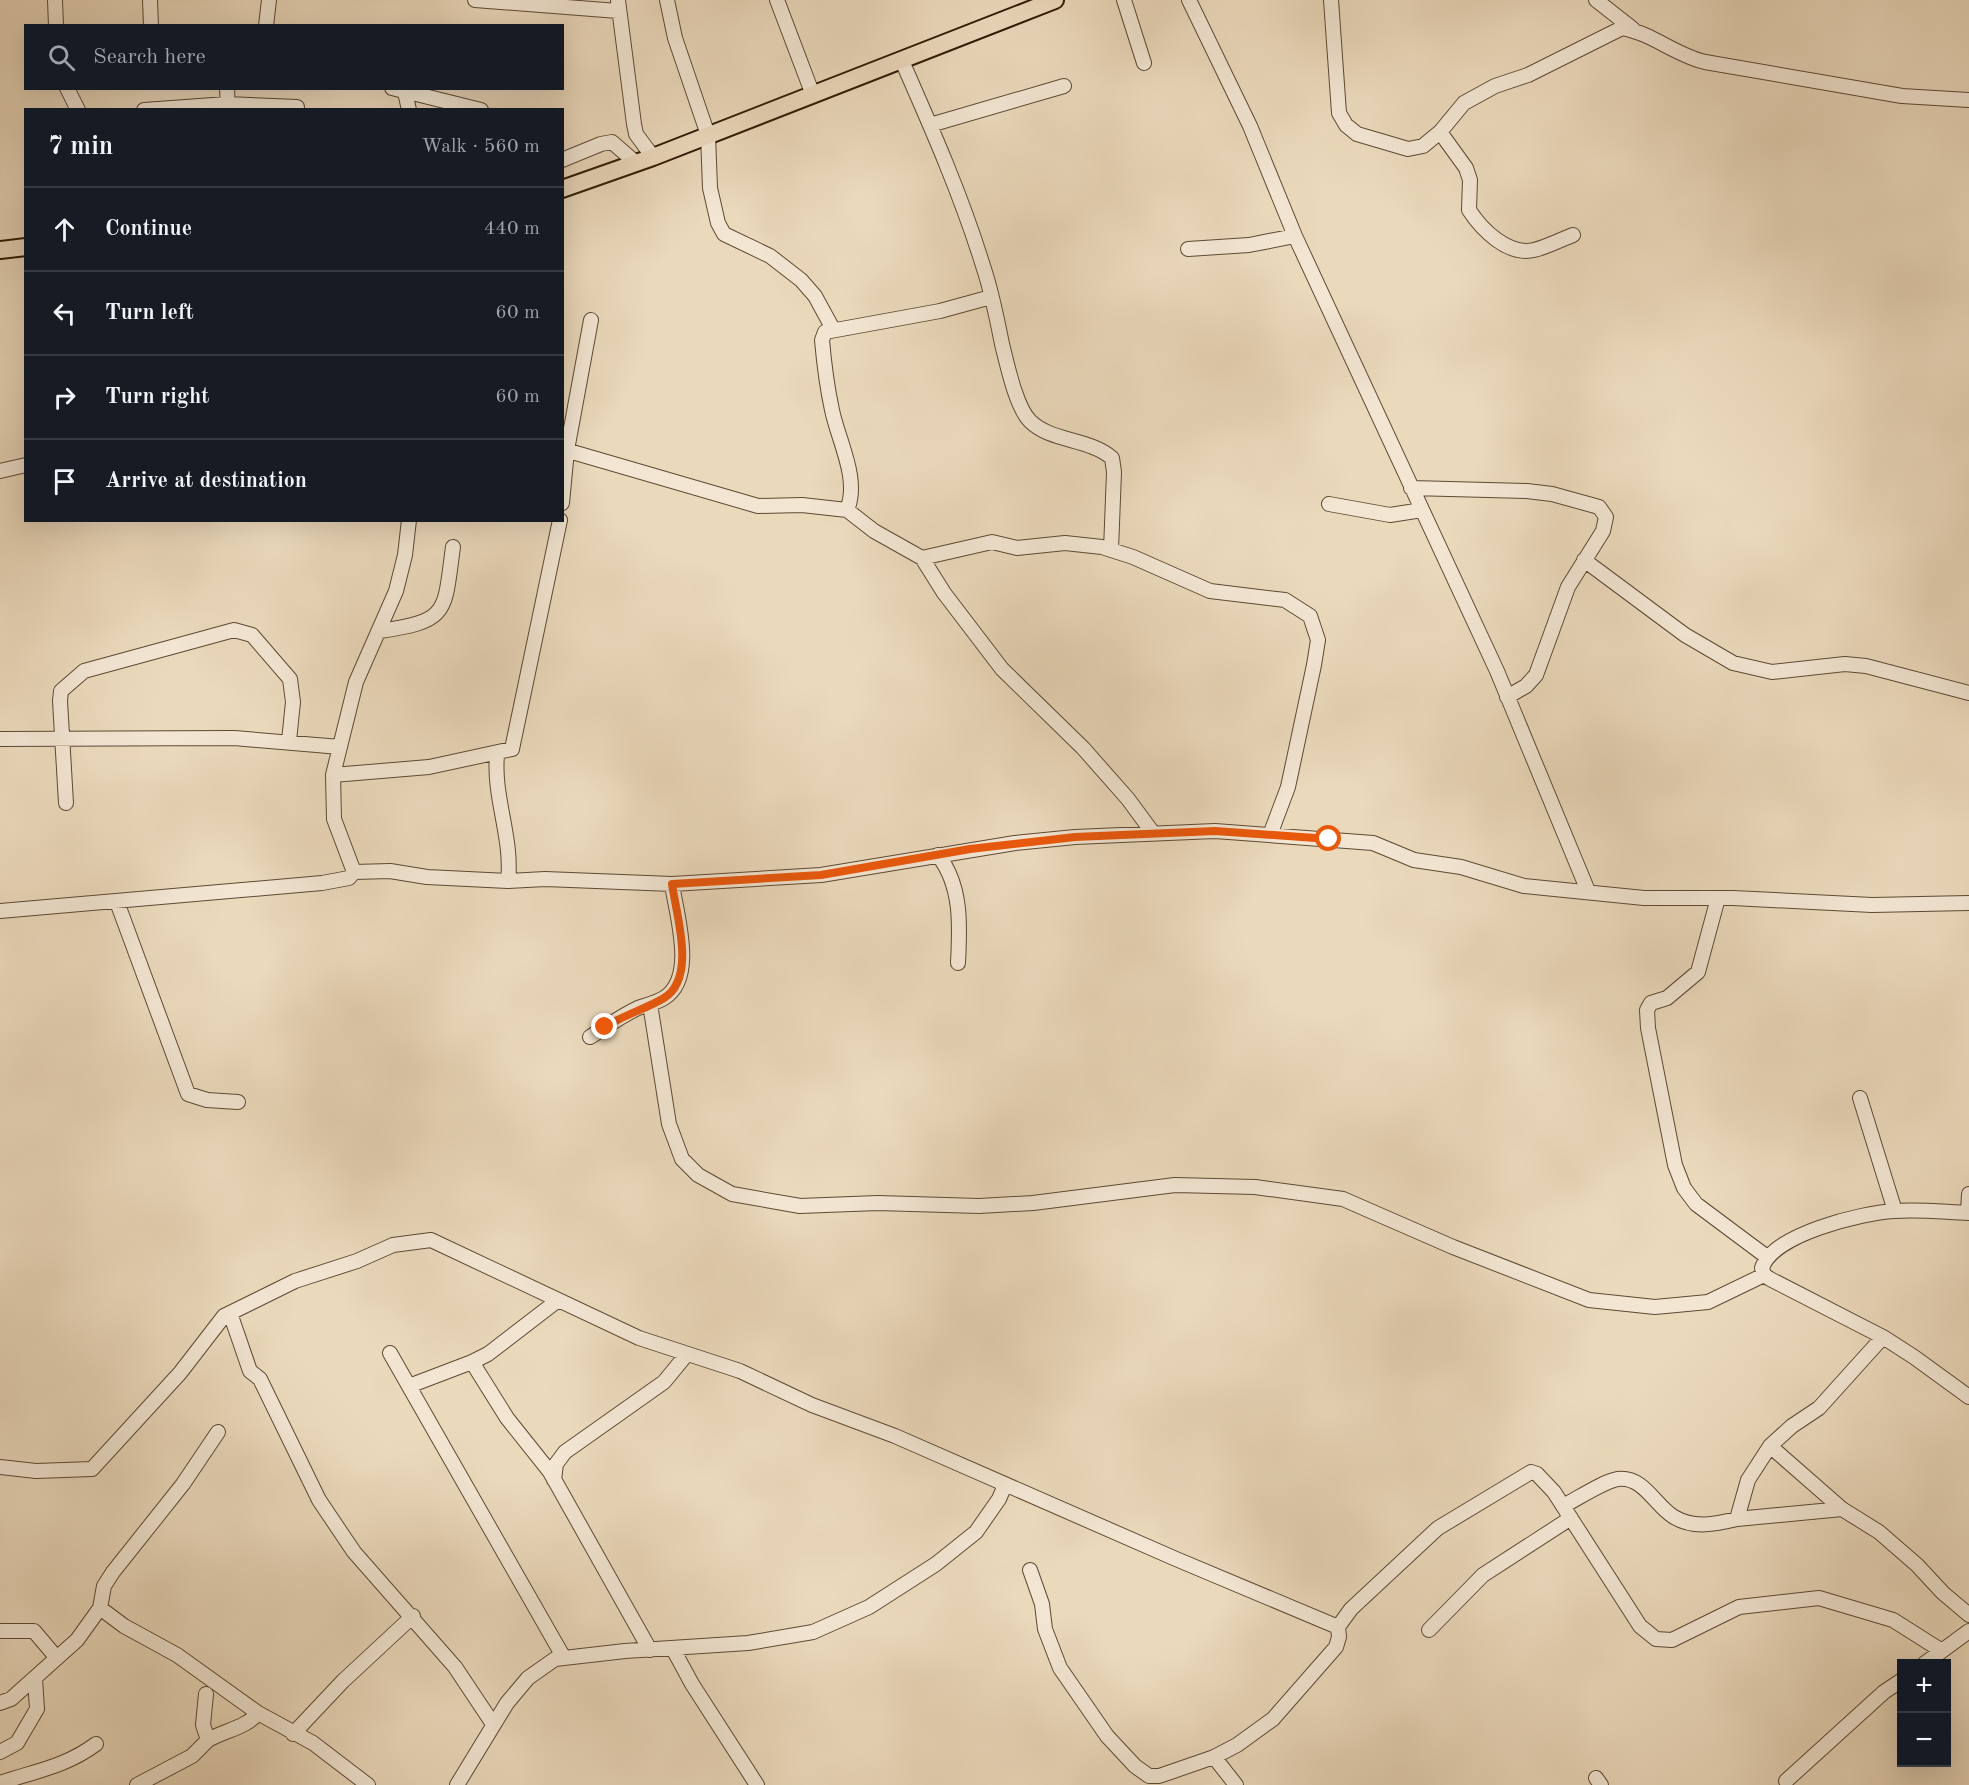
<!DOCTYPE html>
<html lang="en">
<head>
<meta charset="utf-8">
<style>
	:root { --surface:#171b24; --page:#20242c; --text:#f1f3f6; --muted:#9ea1a6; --line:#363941 }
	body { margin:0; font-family:"Old Standard TT",serif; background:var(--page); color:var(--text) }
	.controls { position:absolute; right:18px; bottom:18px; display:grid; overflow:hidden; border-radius:0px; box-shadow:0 6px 24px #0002 }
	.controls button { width:54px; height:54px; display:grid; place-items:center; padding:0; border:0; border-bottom:2px solid var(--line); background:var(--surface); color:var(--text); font:30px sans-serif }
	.stop { position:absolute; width:18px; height:18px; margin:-14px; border:4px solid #ea580c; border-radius:50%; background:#fff }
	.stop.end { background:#ea580c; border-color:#fff; box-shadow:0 2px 6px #0008 }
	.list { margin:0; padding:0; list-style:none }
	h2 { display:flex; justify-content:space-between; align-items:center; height:78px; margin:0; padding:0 24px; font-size:26px }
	h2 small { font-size:20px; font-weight:400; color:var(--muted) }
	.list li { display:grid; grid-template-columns:39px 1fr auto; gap:18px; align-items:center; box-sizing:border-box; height:84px; padding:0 24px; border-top:2px solid var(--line) }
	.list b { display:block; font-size:22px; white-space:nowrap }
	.list em { font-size:20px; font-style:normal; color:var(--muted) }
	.icon { flex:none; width:33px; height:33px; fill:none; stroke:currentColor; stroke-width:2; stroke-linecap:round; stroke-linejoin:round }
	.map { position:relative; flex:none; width:1969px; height:1785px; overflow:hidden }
	.search { position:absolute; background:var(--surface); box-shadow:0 6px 24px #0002; left:24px; top:24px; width:540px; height:66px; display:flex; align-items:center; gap:15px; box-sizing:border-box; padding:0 21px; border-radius:0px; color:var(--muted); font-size:22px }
	.panel { position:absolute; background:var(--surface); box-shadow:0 6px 24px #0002; left:24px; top:108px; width:540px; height:414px; border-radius:0px }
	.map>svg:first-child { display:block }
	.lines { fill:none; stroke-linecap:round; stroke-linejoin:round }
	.minor-casing { stroke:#5e4933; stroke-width:16 }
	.major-casing { stroke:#2f1905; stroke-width:20 }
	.minor { stroke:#f2e6d3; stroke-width:14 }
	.major { stroke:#ebd9bc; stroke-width:16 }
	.route { stroke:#ea580c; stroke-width:8 }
</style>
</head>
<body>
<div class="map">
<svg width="1969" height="1785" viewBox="0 0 1969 1785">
	<rect width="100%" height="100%" fill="#ebd9bc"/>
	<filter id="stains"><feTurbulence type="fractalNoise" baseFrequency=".00333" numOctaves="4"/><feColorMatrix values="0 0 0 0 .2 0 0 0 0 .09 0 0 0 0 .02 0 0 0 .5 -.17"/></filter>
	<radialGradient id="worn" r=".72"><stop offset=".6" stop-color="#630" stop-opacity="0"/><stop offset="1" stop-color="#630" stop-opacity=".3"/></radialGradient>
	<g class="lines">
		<defs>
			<path id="minor" d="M55 0 56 26
				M150 0 151 26
				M475 0 618 11
				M618 0 634 124 636 134 653 157
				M667 0 675 38 708 135 710 188 718 223 724 234 770 256 801 280 815 296 833 329
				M777 0 813 95
				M1124 0 1144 63
				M1189 0 1250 126 1295 236 1497 671 1588 891
				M1331 0 1339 113 1346 125 1357 134 1408 149 1423 146 1440 132 1464 103 1495 86 1528 75 1622 28C1652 33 1675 55 1705 62L1902 96 1969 100
				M1596 0 1633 29
				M266 26 269 0
				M902 61C932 129 962 197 984 269 992 293 997 319 1002 344 1007 364 1016 407 1030 421 1051 442 1089 438 1112 458L1114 472 1111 550
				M67 88 78 110
				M227 88 228 110
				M392 88 481 110
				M405 92 409 110
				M144 110 227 104 297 107
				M930 125 1064 86
				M1440 132 1466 168 1470 180 1469 210C1482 230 1508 256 1534 250 1547 247 1560 240 1573 235
				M562 160 601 144 612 142 636 163
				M1188 249 1249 245 1295 236
				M562 449 758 506 802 505 847 510 874 531 922 558 992 542 1017 548 1065 543 1102 547 1133 557 1210 591 1285 600 1310 616 1318 640 1314 665 1288 787 1270 835
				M0 471 26 465
				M1411 488 1527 491 1552 494 1599 507 1606 517 1603 531 1568 587 1536 675 1526 686 1507 697
				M562 503 567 450 591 320
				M1329 504 1390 515 1422 510
				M847 510C860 479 838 440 832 410 827 387 824 363 822 340L825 332 940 311 991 297
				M922 558 944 593 1002 669 1083 748 1128 799 1153 833
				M1584 560 1685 635 1733 663 1772 672 1845 664 1866 666 1969 693
				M380 631C450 621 444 612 453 547
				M0 739 234 738 340 747
				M497 755C493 798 513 838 508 881
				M333 775 429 767 512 749 560 520
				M66 803 60 701 61 691 84 671 234 630 252 635 290 679 293 702 289 741
				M938 855C962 886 960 925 958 963
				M354 872 334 819 333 775 356 682 396 591 405 555 409 520
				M1718 898 1698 972 1667 998 1651 1003 1647 1010 1648 1028 1675 1165 1684 1188 1696 1204 1767 1257
				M117 902 188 1094 207 1100 238 1102
				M0 911 322 883 349 878 354 872 390 871 427 877 508 881 545 879 672 884 821 875 1015 843 1075 837 1215 831 1373 843 1414 860 1461 867 1524 886 1644 898H1733L1872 905 1969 903
				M650 1004 669 1124 682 1159 698 1175 732 1194 800 1206 878 1203 979 1206 1033 1203 1175 1185 1255 1187 1343 1199 1453 1247 1589 1300 1655 1307 1708 1302 1764 1275
				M590 1037C606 1027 621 1016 638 1008 646 1005 656 1003 664 998 697 978 676 914 672 884
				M1860 1098 1895 1211
				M1968 1213 1969 1194
				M1969 1213C1944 1212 1919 1209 1894 1211 1862 1213 1773 1234 1762 1268L1764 1275 1770 1279 1883 1337 1914 1357 1969 1397
				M557 1301 488 1354 472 1362 507 1418 550 1472 650 1650
				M230 1313 250 1371 260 1379 319 1500 354 1552 455 1667 493 1724
				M390 1353 564 1658
				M409 1386 472 1362
				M1770 1446 1842 1509 1879 1532 1917 1565 1943 1593 1969 1615
				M0 1467 36 1471 92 1469 180 1373 224 1316 295 1281 357 1261 393 1245 431 1240 639 1338 740 1371 812 1405 895 1436 1176 1559 1338 1627
				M554 1480 556 1464 565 1452 664 1382 687 1354
				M1563 1506C1577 1499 1604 1481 1618 1479 1644 1476 1655 1506 1674 1517 1694 1529 1716 1524 1737 1519L1748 1480 1770 1446 1792 1426 1819 1408 1883 1337
				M1737 1519 1842 1509
				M1030 1570 1042 1604 1045 1629 1060 1668 1107 1736 1135 1766 1149 1776H1159L1214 1757 1237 1745 1273 1719 1336 1647 1339 1637 1338 1627 1351 1609 1438 1528 1531 1472 1537 1474 1554 1492 1640 1626 1656 1639 1672 1640 1739 1607 1819 1598 1893 1620 1942 1651
				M100 1608 104 1586 113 1572 183 1484 218 1432
				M1429 1630 1483 1575 1571 1518
				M0 1631H34L56 1657
				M673 1649 692 1684 757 1785
				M1924 1664 1969 1631
				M0 1703 11 1699 77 1640 100 1608 124 1626 177 1655 258 1713 313 1743 368 1785
				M293 1734 343 1681 413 1616
				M208 1740C225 1730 246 1728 258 1713
				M0 1752 17 1743 37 1709 35 1679
				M1214 1757 1236 1785
				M1596 1778 1601 1785
				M1786 1781 1884 1692 1902 1680
				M0 1783C35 1771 65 1767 96 1744
				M137 1785 192 1756 208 1740 203 1725 206 1694
				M457 1785 507 1703 528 1678 555 1659 625 1651 748 1643 813 1632 869 1607 936 1564 976 1532 999 1499 1005 1485"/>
			<path id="major" d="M562 189 653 157 1055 0
				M0 250 26 247"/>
		</defs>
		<use href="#minor" class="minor-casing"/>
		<use href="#major" class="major-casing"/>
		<use href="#minor" class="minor"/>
		<use href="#major" class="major"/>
	</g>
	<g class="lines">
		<path class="route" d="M605 1027C625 1014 646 1009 664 998 697 978 676 914 672 884L821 875 970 849 1075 837 1215 831 1329 839"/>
	</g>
	<rect width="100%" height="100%" filter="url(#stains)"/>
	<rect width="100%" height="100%" fill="url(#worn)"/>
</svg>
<div class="controls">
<button>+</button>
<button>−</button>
</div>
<div class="stop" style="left:1329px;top:839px"></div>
<div class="stop end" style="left:605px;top:1027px"></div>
<div class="search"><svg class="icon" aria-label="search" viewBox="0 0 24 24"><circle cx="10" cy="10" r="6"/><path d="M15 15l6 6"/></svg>Search here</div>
<section class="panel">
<h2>7 min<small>Walk · 560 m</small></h2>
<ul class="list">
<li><svg class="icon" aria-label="ahead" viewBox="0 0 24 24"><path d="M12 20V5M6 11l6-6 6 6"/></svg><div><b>Continue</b></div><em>440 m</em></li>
<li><svg class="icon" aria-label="left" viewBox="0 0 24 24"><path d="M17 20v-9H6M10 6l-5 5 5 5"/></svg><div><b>Turn left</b></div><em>60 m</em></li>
<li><svg class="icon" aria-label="right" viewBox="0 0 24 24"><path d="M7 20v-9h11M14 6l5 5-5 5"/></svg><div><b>Turn right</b></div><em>60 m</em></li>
<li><svg class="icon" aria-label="arrive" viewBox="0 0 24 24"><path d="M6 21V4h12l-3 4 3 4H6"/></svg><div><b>Arrive at destination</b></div></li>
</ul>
</section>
</div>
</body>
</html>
